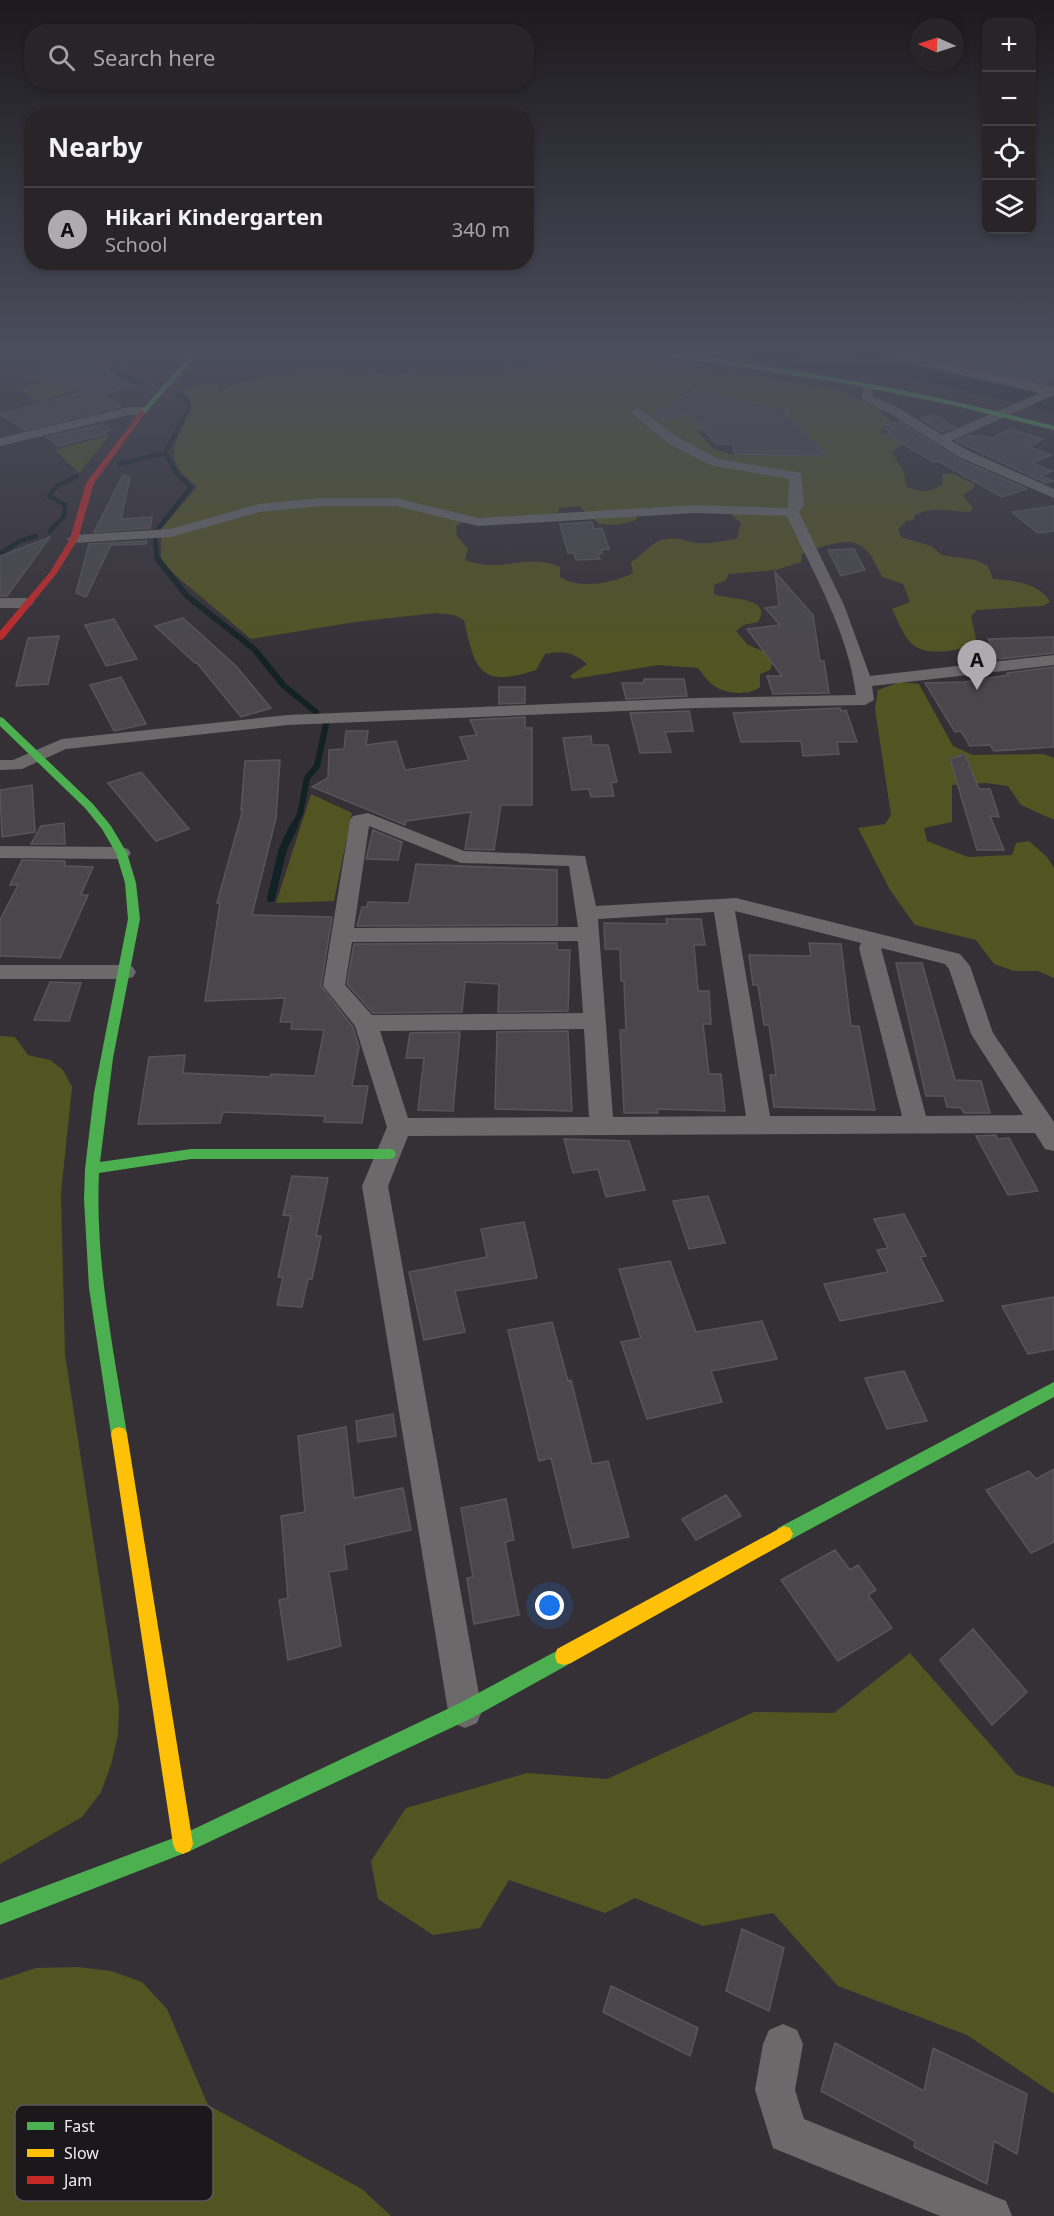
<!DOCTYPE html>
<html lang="en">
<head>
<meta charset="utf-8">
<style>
	:root { --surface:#282428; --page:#343034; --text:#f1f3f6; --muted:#a5a4a8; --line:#444145; --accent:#afaab0 }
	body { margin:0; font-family:"Noto Sans",sans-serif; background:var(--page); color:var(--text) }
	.controls { position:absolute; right:18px; top:18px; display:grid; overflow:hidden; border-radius:12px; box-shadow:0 3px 9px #0003 }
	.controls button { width:54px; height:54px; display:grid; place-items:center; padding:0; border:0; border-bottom:2px solid var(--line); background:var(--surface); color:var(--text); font:30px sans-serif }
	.compass { position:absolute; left:910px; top:18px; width:54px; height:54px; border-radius:50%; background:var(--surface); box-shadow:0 3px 9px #0003; rotate:273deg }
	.you { position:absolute; left:550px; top:1606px; width:21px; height:21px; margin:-15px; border:4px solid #fff; border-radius:50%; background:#1a73e8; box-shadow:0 0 0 9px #1a73e833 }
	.badge { display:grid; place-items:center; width:39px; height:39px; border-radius:50%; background:var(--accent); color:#111; font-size:20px; font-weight:700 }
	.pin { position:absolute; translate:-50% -50px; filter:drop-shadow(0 2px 3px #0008) }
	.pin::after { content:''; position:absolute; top:32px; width:21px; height:18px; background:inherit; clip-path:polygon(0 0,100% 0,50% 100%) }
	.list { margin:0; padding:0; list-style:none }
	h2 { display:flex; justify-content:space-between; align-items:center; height:78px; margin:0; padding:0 24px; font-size:26px }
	h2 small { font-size:20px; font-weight:400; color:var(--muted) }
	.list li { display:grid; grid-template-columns:39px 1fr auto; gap:18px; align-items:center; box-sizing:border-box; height:84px; padding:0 24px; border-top:2px solid var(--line) }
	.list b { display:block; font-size:22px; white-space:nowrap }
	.list p { margin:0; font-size:20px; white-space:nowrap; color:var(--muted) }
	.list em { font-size:20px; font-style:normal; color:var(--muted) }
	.icon { flex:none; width:33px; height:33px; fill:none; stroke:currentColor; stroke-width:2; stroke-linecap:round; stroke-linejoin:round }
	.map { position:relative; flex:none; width:1054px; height:2216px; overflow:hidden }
	.search { position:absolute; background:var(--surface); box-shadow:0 3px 9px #0003; left:24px; top:24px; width:510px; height:66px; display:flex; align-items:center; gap:15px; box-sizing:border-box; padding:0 21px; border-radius:24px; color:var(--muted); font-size:22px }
	.panel { position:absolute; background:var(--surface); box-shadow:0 3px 9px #0003; left:24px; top:108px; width:510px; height:162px; border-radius:24px }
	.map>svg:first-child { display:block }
	.green { fill:#525421; fill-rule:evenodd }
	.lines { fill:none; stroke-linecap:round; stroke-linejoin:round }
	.stream-far2 { stroke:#122124; stroke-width:4.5 }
	.stream-far1 { stroke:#122124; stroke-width:6 }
	.stream { stroke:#122124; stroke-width:8 }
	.river { fill:#122124; fill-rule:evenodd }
	.building { fill:#49474c; stroke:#57555a; stroke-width:1.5 }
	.street { fill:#6c696b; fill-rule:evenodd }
	.fast { fill:#4caf50; fill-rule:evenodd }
	.slow { fill:#ffc107; fill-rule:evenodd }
	.jam { fill:#c62828; fill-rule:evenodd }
	.key { fill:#1b181c; stroke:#5b575c; stroke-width:1.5 }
	.key-label { font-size:16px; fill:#f0ebf2 }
</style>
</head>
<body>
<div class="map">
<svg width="1054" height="2216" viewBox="0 0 1054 2216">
	<rect width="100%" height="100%" fill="#353036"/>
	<path class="green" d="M581 355H612L809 385 840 391 881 409 883 411 881 414 896 423 882 428 880 432 903 444 892 452 904 473 906 486C920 493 931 493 943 484L942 475 952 473 974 484V488L963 495 973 509 970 512C950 512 932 505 914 516V520L906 521 898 530 901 537 931 546 942 555 976 560 988 566 993 579C1013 580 1040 583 1050 602L1042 606 977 610 971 616 977 644C961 650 925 658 911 643 903 635 897 619 892 609L910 602 903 584 882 577C877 568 873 556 865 549 851 534 818 548 802 554L801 562 776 570 728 574 726 580 714 585V594C727 600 774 596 758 622L743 625 736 631 748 645 768 653 772 663 770 670 760 674V687C748 696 726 694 714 686 708 682 702 673 698 668L658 665 573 679 570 676 587 664C574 652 562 650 545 654L536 670C479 689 475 669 464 620L454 615 436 613 355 622 251 639 161 563V529L197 487C152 451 186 440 191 399L183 391 185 389 206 383 220 384 219 391 237 384 296 370 335 369 392 376 425 372 459 373 544 367ZM692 388 735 399 806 431 769 454 752 455H733L713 449 697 431 723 427 711 417 684 416 677 404 683 393ZM579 506 599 524 618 525 636 520 640 510 729 513 741 523 737 539C725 540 712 544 699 543 688 543 678 536 666 539 651 541 644 555 631 562L633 573C613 583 580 590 560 577V567C529 552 501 574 465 560L468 549 457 536 456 526 470 518 557 516 559 508Z
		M107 362 114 363 108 372 118 377 39 401 19 389 66 373 92 375Z
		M110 435 79 473 55 450Z
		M900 682 919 684 953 746 973 755 1043 754 1054 758V820L1021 805 1008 786 986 783 952 785V822L924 828 927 841 968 857 1012 855 1016 843 1029 841 1047 857 1054 868V978L1038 971H1014L994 964 976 940 915 925 890 890 858 828 885 824 891 815 875 709 878 690Z
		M311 794 352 813 334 901 276 903Z
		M0 1036 15 1037 28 1055 50 1060 63 1070 72 1087 61 1193 65 1354 119 1708 118 1735 111 1765 101 1792 82 1817 0 1864Z
		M910 1653 1017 1775 1054 1787V2094L967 2035 838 1986 773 1913 703 1926 635 1898 605 1913 509 1880 480 1928 433 1935 378 1899 371 1861 406 1808 527 1773 607 1779 754 1712 834 1713Z
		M78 1967 111 1971 142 1982 167 2009 208 2105 362 2189 391 2216H0V1980L36 1968Z"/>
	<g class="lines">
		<path class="stream-far2" d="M126 352 111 370 147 387
			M119 464 165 453 189 408 186 399 177 395
			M157 530 191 487 176 473 165 453
			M50 531 64 516 65 505 49 496 57 486 77 476
			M155 538 157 559
			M0 554 20 541 36 536"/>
		<path class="stream-far1" d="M157 558 187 596 254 649 284 686 316 712
			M293 828 300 814 307 778 317 766 326 724"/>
		<path class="stream" d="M271 898 283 849 294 826"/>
		<path class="river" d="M735 352H792L856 360 845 352H880L911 364 1054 396V412L900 376 828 373 747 359 738 357Z"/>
	</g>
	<path class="building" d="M950 352H1054V373L1045 383 949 363Z
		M62 360 101 367 133 386 105 393 96 391 122 406 25 430 0 414 90 390 27 377Z
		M694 389 788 410 784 415 787 414 827 456 734 454 732 443 717 445 691 415 657 419 652 415Z
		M935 415 955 427 942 432 920 418Z
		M900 422 958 459 1027 489 1002 497 938 461 933 462 887 434 891 433 885 429 893 428 887 425Z
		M103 424 111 430 104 432 107 434 58 446 47 437Z
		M1009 429 1043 439 1029 447 1051 455 1032 463 1052 471 1041 476 1053 481 1046 483 956 441 970 435 974 437 980 435 991 439Z
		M123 475 130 477 121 519 152 517 150 528 94 532Z
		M1054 506V531L1038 533 1012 512Z
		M592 522 594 529 602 528 609 549 601 550 602 553 598 554 600 559 576 560 574 553H568L560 524Z
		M50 537 7 596H0V556Z
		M147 541 146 544 111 545 86 597 76 593 89 544Z
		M854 549 865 570 841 576 828 550Z
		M775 572 813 615 820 661H824L829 693 773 694 767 676H782L747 629 780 625 765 608 779 606Z
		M183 618 236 666 271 708 241 717 197 663H195L155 626Z
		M114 619 137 659 106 666 85 625Z
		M59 636 48 684 16 686 28 638Z
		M1054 637V653L999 659 988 639Z
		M1054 667V747L994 751 990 745 970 746 961 731 955 732 925 683 964 682 1008 675 1007 673Z
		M121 677 146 724 114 731 90 685Z
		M644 679H684L687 696 626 699 622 683H644Z
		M499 687H525V703L499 704Z
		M840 708 841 711 846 710 857 742H837L839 754 803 756 801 741 741 742 733 713Z
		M689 711 693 731 665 732 671 752 640 753 630 713Z
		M525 717V728H532V805H501L494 850 465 849 471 812 406 821 405 825 312 787 328 778 329 750 344 749 346 731H368L366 745 396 741 405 770 469 760 460 737 477 735 470 720Z
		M591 736 592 745H608L617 782 611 783 614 796 591 797 589 789 572 790 563 738Z
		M965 754 979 789H990L999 817 990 816 1004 850H977L950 759Z
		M280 760 276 818 252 915 332 917 321 986 353 1027 359 1047 352 1086H368L362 1123 324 1122 325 1116 223 1112 220 1123 138 1124 149 1057 185 1055 183 1073 270 1077 271 1074 315 1076 324 1030 291 1029 292 1022H280L285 998 205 1001 220 903H217L243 809 241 810 245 761Z
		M141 772 189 829 156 841 108 783Z
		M32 785 35 832 2 837 0 790Z
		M64 823 65 844H31L41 826Z
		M373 830 402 842 398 860 366 859Z
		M22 860 65 861V866L93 867 81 895H88L60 958 0 956V920L18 885H10Z
		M416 864 557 870V925L357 926 362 907H367L368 902 409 903Z
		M666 919H701L705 945H694L698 991H709L711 1024H703L709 1074H721L725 1111 657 1109 658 1113H624L620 1030H626L624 981H621L620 949H605L604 923 667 924Z
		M557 943V950H570L568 1011 498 1012 499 984 465 982 462 1012 373 1013 347 984 354 944Z
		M809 943 841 944 851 1026H859L875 1110 774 1107 770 1075H776L769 1025H764L758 985H753L749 955 811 956Z
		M896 963H922L955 1080 981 1081 990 1113H964L961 1108 947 1107 944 1096H926Z
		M50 982 81 983 69 1021 34 1020Z
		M568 1031 572 1111 495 1109 497 1032Z
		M460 1032 453 1111 418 1110 424 1058H406L410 1033Z
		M996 1135 997 1139 1009 1138 1038 1191 1008 1195 976 1136Z
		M564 1139 629 1141 645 1190 606 1197 598 1169 573 1173Z
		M292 1176 328 1178 316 1236H321L312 1279H308L302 1307 277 1305 283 1277H278L291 1216 283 1215Z
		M708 1196 725 1243 689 1249 673 1201Z
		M904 1214 926 1256 920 1257 943 1301 840 1321 824 1284 888 1272 877 1250 888 1248 874 1219Z
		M524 1222 537 1278 455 1291 465 1332 424 1340 409 1272 487 1257 481 1229Z
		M670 1261 696 1332 762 1321 777 1359 711 1371 722 1402 647 1419 621 1342 641 1338 619 1269Z
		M1054 1297V1349L1028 1354 1002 1306Z
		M552 1322 568 1381 571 1380 592 1464 608 1461 629 1537 573 1548 551 1458 539 1461 508 1330Z
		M904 1371 927 1421 887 1429 865 1378Z
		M393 1414 396 1436 358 1442 356 1421Z
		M346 1427 354 1498 403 1488 411 1530 344 1545 347 1569 329 1572 341 1646 288 1660 279 1600 288 1598 281 1516 305 1512 298 1436Z
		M1054 1469V1542L1031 1553 986 1490 1029 1471 1036 1479Z
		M726 1495 741 1516 696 1540 682 1519Z
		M506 1499 514 1540 505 1542 519 1615 474 1624 467 1578 473 1577 461 1508Z
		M835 1550 850 1570 858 1565 876 1590 868 1595 892 1628 838 1661 781 1580Z
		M973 1629 1027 1692 992 1725 940 1660Z
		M742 1929 784 1948 769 2011 726 1991Z
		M611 1986 698 2028 690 2056 603 2012Z
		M835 2043 924 2091 933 2048 1027 2094 1017 2154 994 2141 987 2184 914 2147 915 2141 821 2091Z"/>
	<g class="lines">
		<path class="street" d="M890 352H905L921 359 1054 387V395L951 441 969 451 1054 489V498L959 457 889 413 861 399 864 384H872L873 397 897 407 942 435 1040 393 913 364Z
			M129 407H143L149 411 143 415H129L0 446V438Z
			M638 408 679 438 719 459 801 473 804 504 799 512 844 605 870 676 1054 655V665L872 686 874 700 865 705 696 708 288 725 66 749 22 769 0 770V760H13L62 739 288 715 696 698 856 695C848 631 813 573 787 516L695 513 478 526 396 506H321L260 512 171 537 74 543 67 539 74 535 170 529 259 504 321 498H396L478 518 695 505 788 508 789 479 710 465 669 444 634 415 632 412Z
			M0 598H26L34 603 26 608H0Z
			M368 813 464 851 585 856 596 906 736 898 960 954 970 966 993 1033 1054 1122V1151L1045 1149 1035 1133 408 1136 388 1186 482 1711 477 1723 465 1728 453 1723 448 1711 362 1186 387 1127 355 1026 323 986 350 820 353 816ZM369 826 461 863 569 866 578 927 354 928ZM735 911 861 943 859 948 902 1116H770ZM714 912 746 1116 613 1117 598 919ZM578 941 583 1013 372 1015 345 985 352 942ZM881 948 945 964 949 969 971 1034 1023 1115 926 1116ZM584 1029 589 1117 408 1118 380 1031Z
			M0 846 121 847 128 849 131 853 128 857 121 859 0 858Z
			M0 965H125L133 967 136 972 133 977 125 979H0Z
			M783 2024 797 2030 803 2044 795 2090 804 2119 1006 2201 1012 2216H940L773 2148 755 2090 763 2044 769 2030Z"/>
		<path class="fast" d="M193 352H200L145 413H141V411Z
			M638 352C682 352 726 360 769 367 865 381 960 401 1054 426V430L952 405 849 384Z
			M0 717 3 718 93 804 111 826 127 853 136 883 140 919 113 1058 100 1162 191 1149H389L394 1150 396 1154 394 1158 389 1159H191L99 1173C95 1261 113 1347 127 1434L125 1439 119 1441 113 1439 111 1434 89 1288 84 1199 85 1169 94 1093 128 919 125 883 116 853 102 829 85 808 0 726Z
			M1054 1382V1397L790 1540 784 1542 778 1540 775 1534 778 1528Z
			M564 1647 571 1649 573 1656 571 1663 472 1718 190 1851 0 1925V1903L179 1836 458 1704Z"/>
		<path class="slow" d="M119 1427 125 1429 127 1434 193 1844 190 1851 183 1854 176 1851 173 1844 111 1434 113 1429Z
			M784 1526 790 1528 793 1534 790 1540 571 1663 564 1665 557 1663 555 1656 557 1649Z"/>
		<path class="jam" d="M141 411 146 412 94 483 78 539 57 573 3 639 0 640V631L50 572 70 539 86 483Z"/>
	</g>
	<linearGradient id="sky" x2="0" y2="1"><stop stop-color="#1d1a1e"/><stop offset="0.53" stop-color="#4b4e5d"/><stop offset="1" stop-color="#4b4e5d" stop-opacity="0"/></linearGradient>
	<rect width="1054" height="663" fill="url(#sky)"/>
	<rect x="15" y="2105" width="198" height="96" rx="9" class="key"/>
	<rect x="27" y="2122" width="27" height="8" fill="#4caf50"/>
	<rect x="27" y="2149" width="27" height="8" fill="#ffc107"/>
	<rect x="27" y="2176" width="27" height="8" fill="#c62828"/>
	<g class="key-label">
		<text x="64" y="2132">Fast</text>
		<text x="64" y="2159">Slow</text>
		<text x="64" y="2186">Jam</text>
	</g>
</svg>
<div class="controls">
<button>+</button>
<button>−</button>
<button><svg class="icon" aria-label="locate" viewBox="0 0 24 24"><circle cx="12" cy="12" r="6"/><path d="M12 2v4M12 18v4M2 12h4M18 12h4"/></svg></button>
<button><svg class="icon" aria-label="layers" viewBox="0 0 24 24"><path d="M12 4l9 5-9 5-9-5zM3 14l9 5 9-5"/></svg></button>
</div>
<svg class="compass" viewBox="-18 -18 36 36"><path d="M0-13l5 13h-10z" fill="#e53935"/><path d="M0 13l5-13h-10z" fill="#a5a4a8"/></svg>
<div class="you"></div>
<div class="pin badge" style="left:977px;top:690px">A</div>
<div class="search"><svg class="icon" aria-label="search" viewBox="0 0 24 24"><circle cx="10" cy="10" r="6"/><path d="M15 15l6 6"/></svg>Search here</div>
<section class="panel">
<h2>Nearby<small></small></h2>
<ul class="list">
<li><span class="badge">A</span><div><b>Hikari Kindergarten</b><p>School</p></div><em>340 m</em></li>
</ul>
</section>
</div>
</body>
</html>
